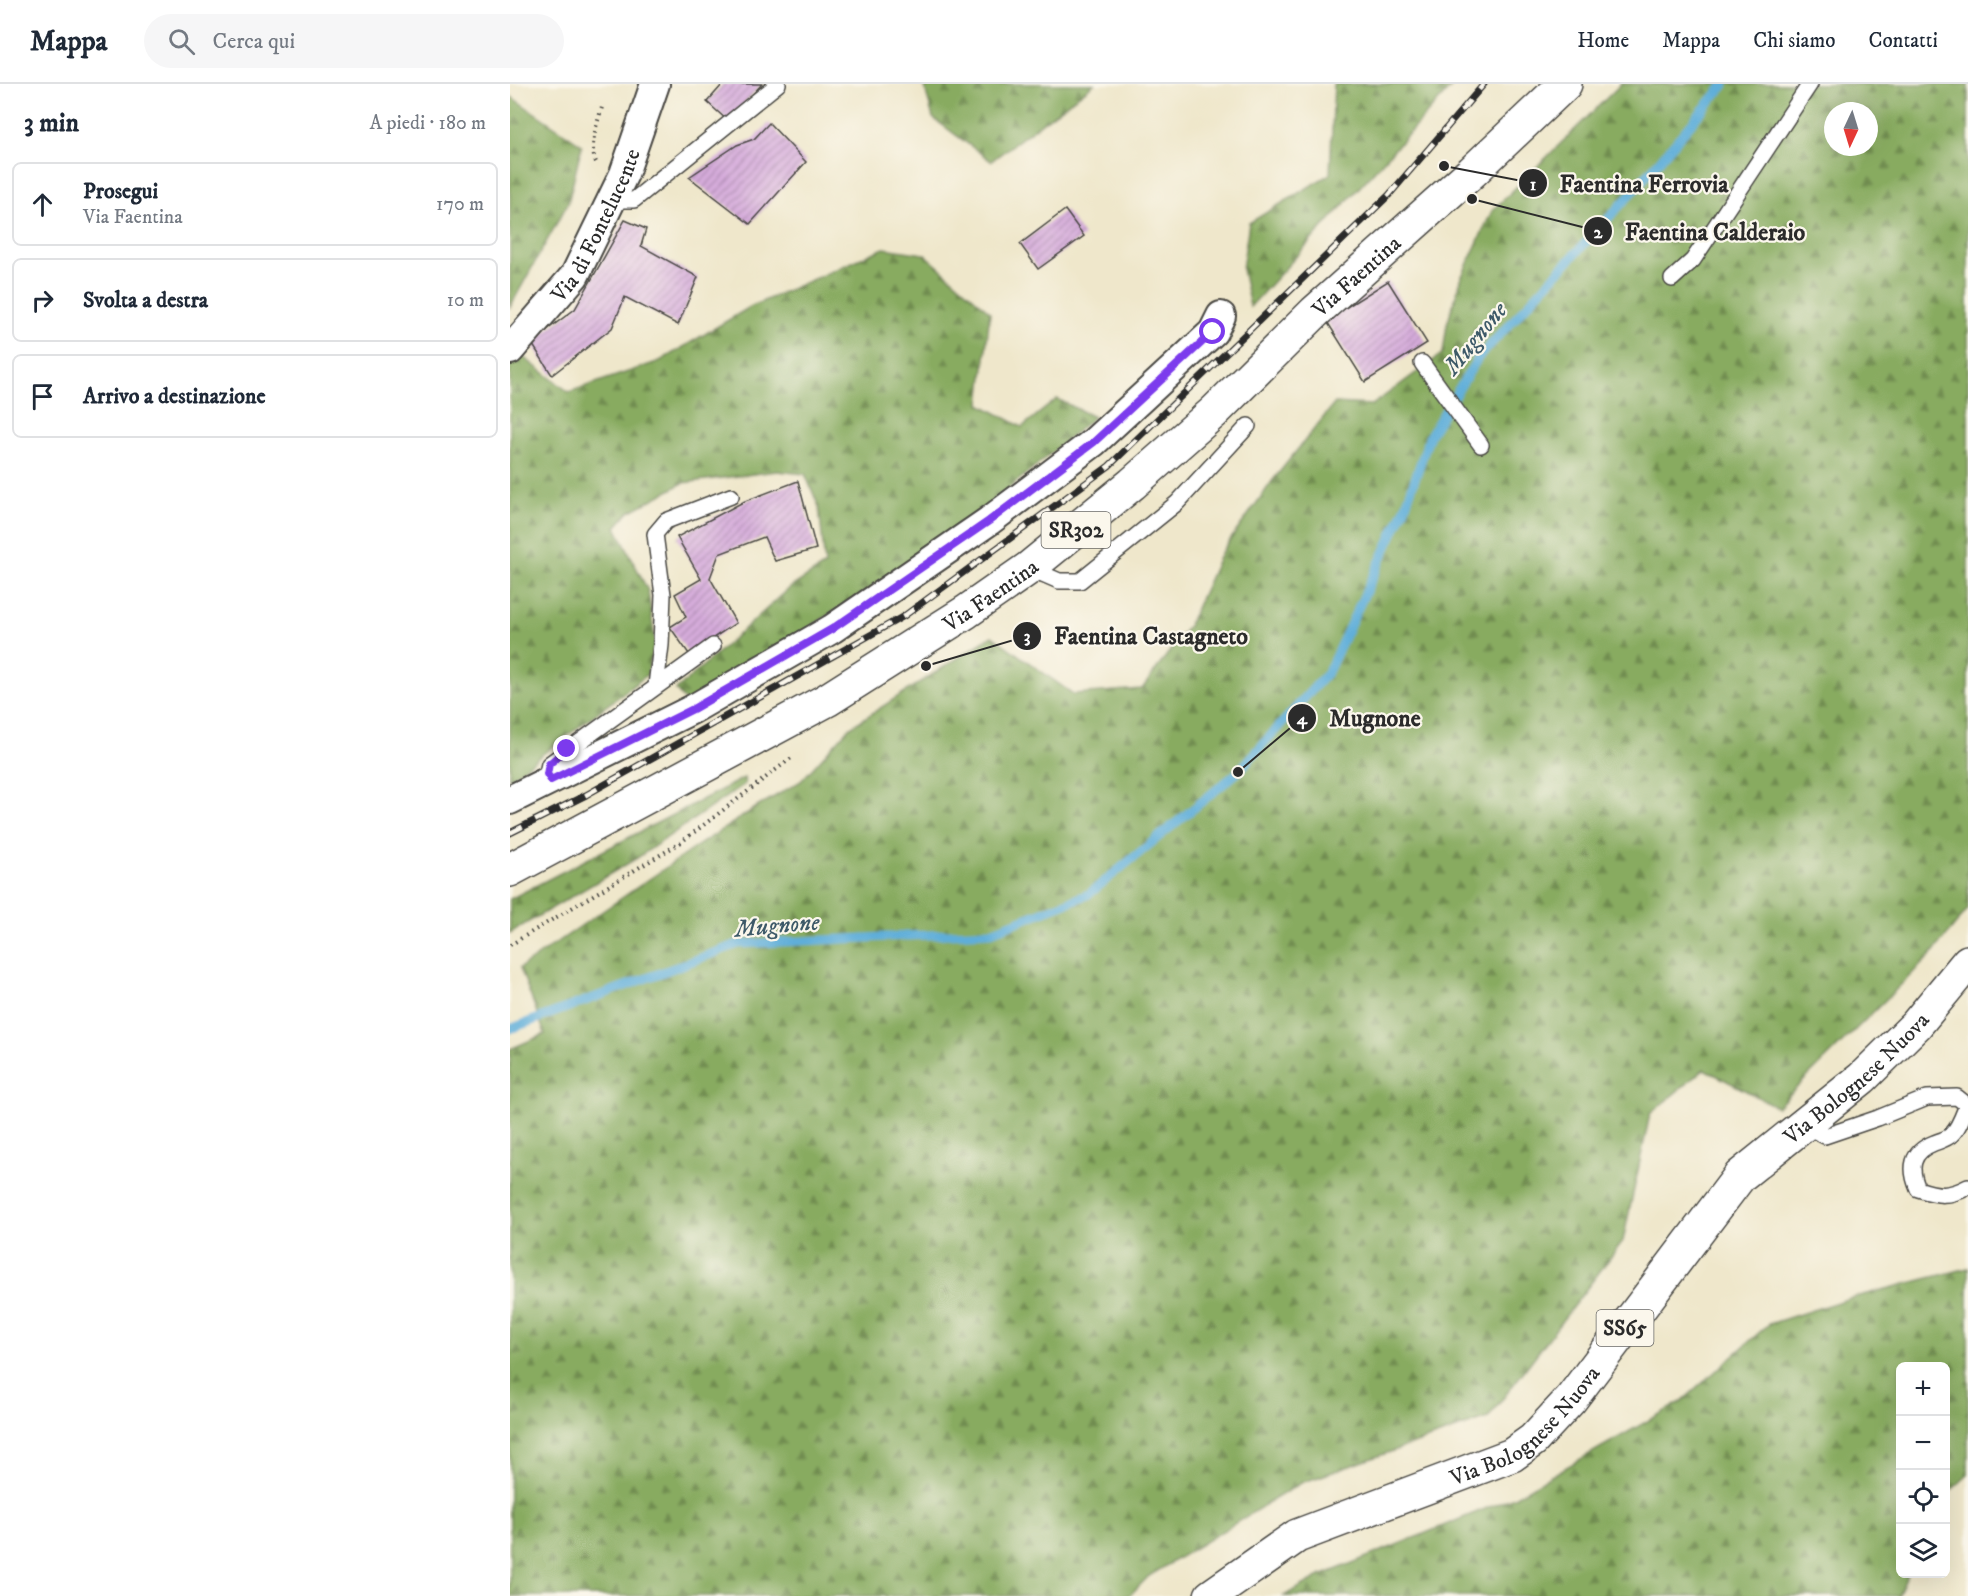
<!DOCTYPE html>
<html lang="it">
<head>
<meta charset="utf-8">
<style>
	:root { --surface:#fff; --page:#f6f6f7; --text:#1f2937; --muted:#747a83; --line:#e0e1e3 }
	body { margin:0; font-family:"IM FELL DW Pica",serif; background:var(--page); color:var(--text) }
	.controls { position:absolute; right:18px; bottom:18px; display:grid; overflow:hidden; border-radius:9px; box-shadow:0 6px 24px #0002 }
	.controls button { width:54px; height:54px; display:grid; place-items:center; padding:0; border:0; border-bottom:2px solid var(--line); background:var(--surface); color:var(--text); font:30px sans-serif }
	.compass { position:absolute; left:1314px; top:18px; width:54px; height:54px; border-radius:50%; background:var(--surface); box-shadow:0 6px 24px #0002; rotate:184deg }
	.stop { position:absolute; width:18px; height:18px; margin:-14px; border:4px solid #7c3aed; border-radius:50%; background:#fff }
	.stop.end { background:#7c3aed; border-color:#fff; box-shadow:0 2px 6px #0008 }
	.list { margin:0; padding:0; list-style:none }
	h2 { display:flex; justify-content:space-between; align-items:center; height:78px; margin:0; padding:0 24px; font-size:26px }
	h2 small { font-size:20px; font-weight:400; color:var(--muted) }
	.list li { display:grid; grid-template-columns:39px 1fr auto; gap:18px; align-items:center; box-sizing:border-box; height:84px; margin:0 12px 12px; padding:0 12px; border:2px solid var(--line); border-radius:9px }
	.list b { display:block; font-size:22px; white-space:nowrap }
	.list p { margin:0; font-size:20px; white-space:nowrap; color:var(--muted) }
	.list em { font-size:20px; font-style:normal; color:var(--muted) }
	.icon { flex:none; width:33px; height:33px; fill:none; stroke:currentColor; stroke-width:2; stroke-linecap:round; stroke-linejoin:round }
	.map { position:relative; flex:none; width:1458px; height:1512px; overflow:hidden }
	header { display:flex; align-items:center; gap:36px; box-sizing:border-box; height:84px; padding:0 30px; background:var(--surface); border-bottom:2px solid var(--line) }
	header strong { font-size:28px }
	nav { display:flex; gap:33px; margin-inline-start:auto; font-size:21px }
	.search { width:420px; height:54px; background:var(--page); display:flex; align-items:center; gap:15px; box-sizing:border-box; padding:0 21px; border-radius:33px; color:var(--muted); font-size:22px }
	main { display:flex }
	aside { flex:1; background:var(--surface) }
	.map>svg:first-child { display:block }
	.forest { fill:url(#forest-firs); stroke:#5a6b46; stroke-width:1.5; fill-rule:evenodd }
	.lines { fill:none; stroke-linecap:round; stroke-linejoin:round }
	.stream { stroke:#5eaed9; stroke-width:9 }
	.building { fill:url(#building-hatch) }
	.lane-casing { stroke:#484743; stroke-width:18 }
	.street-casing { stroke:#484743; stroke-width:32 }
	.primary-casing { stroke:#484743; stroke-width:36 }
	.path { stroke:#484743; stroke-width:4; stroke-dasharray:1.5 4.5; stroke-linecap:butt }
	.lane { stroke:#fff; stroke-width:15 }
	.street { stroke:#fff; stroke-width:28 }
	.primary { stroke:#fff; stroke-width:33 }
	.rail-casing { stroke:#2b2b2b; stroke-width:7 }
	.rail { stroke:#fbf7ec; stroke-width:4.5; stroke-dasharray:14; stroke-linecap:butt }
	.route { stroke:#7c3aed; stroke-width:8 }
	.labels { text-anchor:middle; stroke-width:4.5; stroke-linejoin:round; paint-order:stroke }
	.shield { fill:#fbf7ec; stroke:#696865; stroke-width:1.5 }
	.shield-label { font-size:21px; font-weight:bold; fill:#2b2b2b }
	.street-label { font-size:22px; fill:#2b2b2b; stroke:#fbf7ec }
	.water-label { font-size:24px; font-style:italic; fill:#3d5968; stroke:#fbf7ec }
	.leader { fill:none; stroke:#2b2b2b; stroke-width:2 }
	.callout-dot { fill:#2b2b2b; stroke:#fbf7ec; stroke-width:2 }
	.mark-label { font-size:18px; text-anchor:middle; font-weight:bold; fill:#fff }
	.callout-label { font-size:24px; text-anchor:middle; font-weight:bold; fill:#2b2b2b; stroke:#fbf7ec; stroke-width:4.5; stroke-linejoin:round; paint-order:stroke }
</style>
</head>
<body>
<header>
<strong>Mappa</strong>
<div class="search"><svg class="icon" aria-label="search" viewBox="0 0 24 24"><circle cx="10" cy="10" r="6"/><path d="M15 15l6 6"/></svg>Cerca qui</div>
<nav><a>Home</a><a>Mappa</a><a>Chi siamo</a><a>Contatti</a></nav>
</header>
<main>
<aside>
<h2>3 min<small>A piedi · 180 m</small></h2>
<ul class="list">
<li><svg class="icon" aria-label="ahead" viewBox="0 0 24 24"><path d="M12 20V5M6 11l6-6 6 6"/></svg><div><b>Prosegui</b><p>Via Faentina</p></div><em>170 m</em></li>
<li><svg class="icon" aria-label="right" viewBox="0 0 24 24"><path d="M7 20v-9h11M14 6l5 5-5 5"/></svg><div><b>Svolta a destra</b></div><em>10 m</em></li>
<li><svg class="icon" aria-label="arrive" viewBox="0 0 24 24"><path d="M6 21V4h12l-3 4 3 4H6"/></svg><div><b>Arrivo a destinazione</b></div></li>
</ul>
</aside>
<div class="map">
<svg width="1458" height="1512" viewBox="0 0 1458 1512">
	<defs>
		<pattern id="forest-firs" width="22" height="20" patternUnits="userSpaceOnUse" patternTransform="scale(1.5)"><rect width="22" height="20" fill="#88ab60"/><path d="M5 1l3.5 6h-7zM16 11l3.5 6h-7z" fill="#6f8b4f"/></pattern>
		<pattern id="building-hatch" width="6" height="6" patternUnits="userSpaceOnUse" patternTransform="scale(1.5)"><rect width="6" height="6" fill="#d6acdb"/><path d="M-1 1l2-2M0 6l6-6M5 7l2-2" fill="none" stroke="#ae8cb2"/></pattern>
	</defs>
	<rect width="100%" height="100%" fill="#fbf7ec"/>
	<filter id="ink" filterUnits="userSpaceOnUse"><feTurbulence type="fractalNoise" baseFrequency=".0167" numOctaves="2"/><feDisplacementMap in="SourceGraphic" scale="12" xChannelSelector="R" yChannelSelector="G"/><feConvolveMatrix kernelMatrix="1 2 1 2 8 2 1 2 1" color-interpolation-filters="sRGB"/></filter>
	<filter id="wash" filterUnits="userSpaceOnUse"><feTurbulence type="fractalNoise" baseFrequency=".008" numOctaves="4" result="noise"/><feDisplacementMap in="SourceGraphic" scale="24" xChannelSelector="R" yChannelSelector="G"/><feGaussianBlur stdDeviation="1.35" result="paint"/><feColorMatrix in="noise" values="0 0 0 0 0 0 0 0 0 0 0 0 0 0 0 0 0 1.4 0 .05"/><feComposite in="paint" operator="in"/></filter>
	<g filter="url(#wash)">
		<rect width="100%" height="100%" fill="#efe7cb"/>
		<path class="forest" d="M414 0H584L481 77 423 34Z
			M824 0H944L740 223 732 185 739 139 820 90Z
			M1111 0H1458V825L1420 872 1267 1023 1194 985 1140 1030 1113 1157 978 1334 791 1399 639 1492 619 1512H0V965L35 950 10 884 190 760 247 723 291 697 339 644 482 552 563 610 632 605 678 542 711 469 763 396 825 319 862 321 933 269 937 240 952 192 982 127ZM1323 27H1359V63H1323Z
			M0 12 72 61 58 119 0 223Z
			M374 164 414 170 480 228 470 320 512 343 547 315 584 333 442 452 178 621 166 606 281 503 315 481 309 423 295 390 267 387 173 399 119 428 106 443 138 507 145 557 137 591 0 695V263L59 308 150 277 240 223Z
			M234 694 235 700 127 774 0 849V815Z
			M1458 1184V1391L1436 1411V1282H1390V1490H1398L1388 1512H774L808 1493 1004 1413 1171 1318 1259 1240 1337 1215Z"/>
		<g class="lines">
			<path class="stream" d="M0 945 228 860 481 848 579 810 728 688 818 588 895 424 920 351 968 274 1120 111 1215 0"/>
		</g>
		<g id="blocks">
			<path class="building" d="M213 0H252L218 37 197 18Z
				M259 39 296 78 240 140 179 93 227 61 244 55Z
				M555 126 574 152 528 185 510 160Z
				M115 136 136 145 131 162 188 193 168 241 115 213 102 244 42 291 21 258 65 225Z
				M878 197 917 259 855 298 816 236Z
				M288 397 306 465 265 477 254 453 209 470 200 494 226 539 179 570 160 543 176 533 165 510 191 495 167 453 235 417Z"/>
		</g>
	</g>
	<g filter="url(#ink)">
		<use href="#blocks" fill-opacity="0" stroke="#484743" stroke-width="1.5"/>
		<g class="lines">
			<defs>
				<path id="lane" d="M101 116H124L268 0
					M1162 195 1183 176 1300 0
					M912 279 971 361
					M519 484 549 497H570L667 419 738 342
					M146 602 151 561 153 511 145 450 156 437 221 412
					M41 696 37 689 39 680 203 562
					M1294 1041 1315 1052 1368 1034 1417 1014 1447 1013 1457 1021C1453 1031 1449 1044 1441 1051 1437 1055 1429 1057 1424 1059 1401 1068 1399 1084 1408 1105 1429 1112 1439 1113 1458 1103"/>
				<g id="street">
					<path id="s1" d="M0 266 65 191 114 90 145 0"/>
					<path d="M0 716 183 625 322 545 479 437 584 358 703 248 711 232"/>
				</g>
				<g id="primary">
					<path id="s2" d="M0 786 317 616 456 528 519 484 622 400 704 328 805 228 962 88 1055 0"/>
					<path id="s3" d="M701 1512 787 1452 1002 1371 1023 1356 1061 1315 1230 1092 1352 994 1406 941 1458 878"/>
				</g>
			</defs>
			<use href="#lane" class="lane-casing"/>
			<use href="#street" class="street-casing"/>
			<use href="#primary" class="primary-casing"/>
			<path class="path" d="M86 78C78 62 88 37 93 20
				M0 861 170 759 284 672"/>
			<use href="#lane" class="lane"/>
			<use href="#street" class="street"/>
			<use href="#primary" class="primary"/>
			<defs>
				<path id="rail" d="M0 749 76 711 394 532 599 382 879 111 974 0"/>
			</defs>
			<use href="#rail" class="rail-casing"/>
			<use href="#rail" class="rail"/>
		</g>
	</g>
	<g class="lines" filter="url(#ink)">
		<path class="route" d="M57 665 39 680 37 690 41 696 183 625 322 545 479 437 584 358 703 248"/>
	</g>
	<g class="labels">
		<g class="shield">
			<rect x="531.5" y="428" width="69" height="36" rx="4.5"/>
			<rect x="1086.5" y="1226" width="57" height="36" rx="4.5"/>
		</g>
		<g class="shield-label">
			<text x="566" y="453">SR302</text>
			<text x="1115" y="1251">SS65</text>
		</g>
		<g class="street-label">
			<text dy="8" stroke="none"><textPath href="#s1" startOffset="153">Via di Fontelucente</textPath></text>
			<text dy="8" stroke="none"><textPath href="#s2" startOffset="1040">Via Faentina</textPath></text>
			<text dy="8" stroke="none"><textPath href="#s2" startOffset="554">Via Faentina</textPath></text>
			<text dy="8" stroke="none"><textPath href="#s3" startOffset="848">Via Bolognese Nuova</textPath></text>
			<text dy="8" stroke="none"><textPath href="#s3" startOffset="362">Via Bolognese Nuova</textPath></text>
		</g>
		<g class="water-label">
			<text transform="translate(965 254) rotate(-51)" y="8">Mugnone</text>
			<text transform="translate(267 841) rotate(-5)" y="8">Mugnone</text>
		</g>
	</g>
	<path class="leader" d="M934 82L1023 99M962 115L1088 147M416 582L517 552M728 688L792 634"/>
	<g class="callout-dot">
		<circle cx="934" cy="82" r="6"/>
		<circle cx="962" cy="115" r="6"/>
		<circle cx="416" cy="582" r="6"/>
		<circle cx="728" cy="688" r="6"/>
		<circle cx="1023" cy="99" r="15"/>
		<circle cx="1088" cy="147" r="15"/>
		<circle cx="517" cy="552" r="15"/>
		<circle cx="792" cy="634" r="15"/>
	</g>
	<g class="mark-label">
		<text x="1023" y="106">1</text>
		<text x="1088" y="154">2</text>
		<text x="517" y="558">3</text>
		<text x="792" y="640">4</text>
	</g>
	<g class="callout-label">
		<text x="1134" y="108">Faentina Ferrovia</text>
		<text x="1205" y="156">Faentina Calderaio</text>
		<text x="641" y="560">Faentina Castagneto</text>
		<text x="865" y="642">Mugnone</text>
	</g>
</svg>
<div class="controls">
<button>+</button>
<button>−</button>
<button><svg class="icon" aria-label="locate" viewBox="0 0 24 24"><circle cx="12" cy="12" r="6"/><path d="M12 2v4M12 18v4M2 12h4M18 12h4"/></svg></button>
<button><svg class="icon" aria-label="layers" viewBox="0 0 24 24"><path d="M12 4l9 5-9 5-9-5zM3 14l9 5 9-5"/></svg></button>
</div>
<svg class="compass" viewBox="-18 -18 36 36"><path d="M0-13l5 13h-10z" fill="#e53935"/><path d="M0 13l5-13h-10z" fill="#747a83"/></svg>
<div class="stop" style="left:703px;top:248px"></div>
<div class="stop end" style="left:57px;top:665px"></div>
</div>
</main>
</body>
</html>
